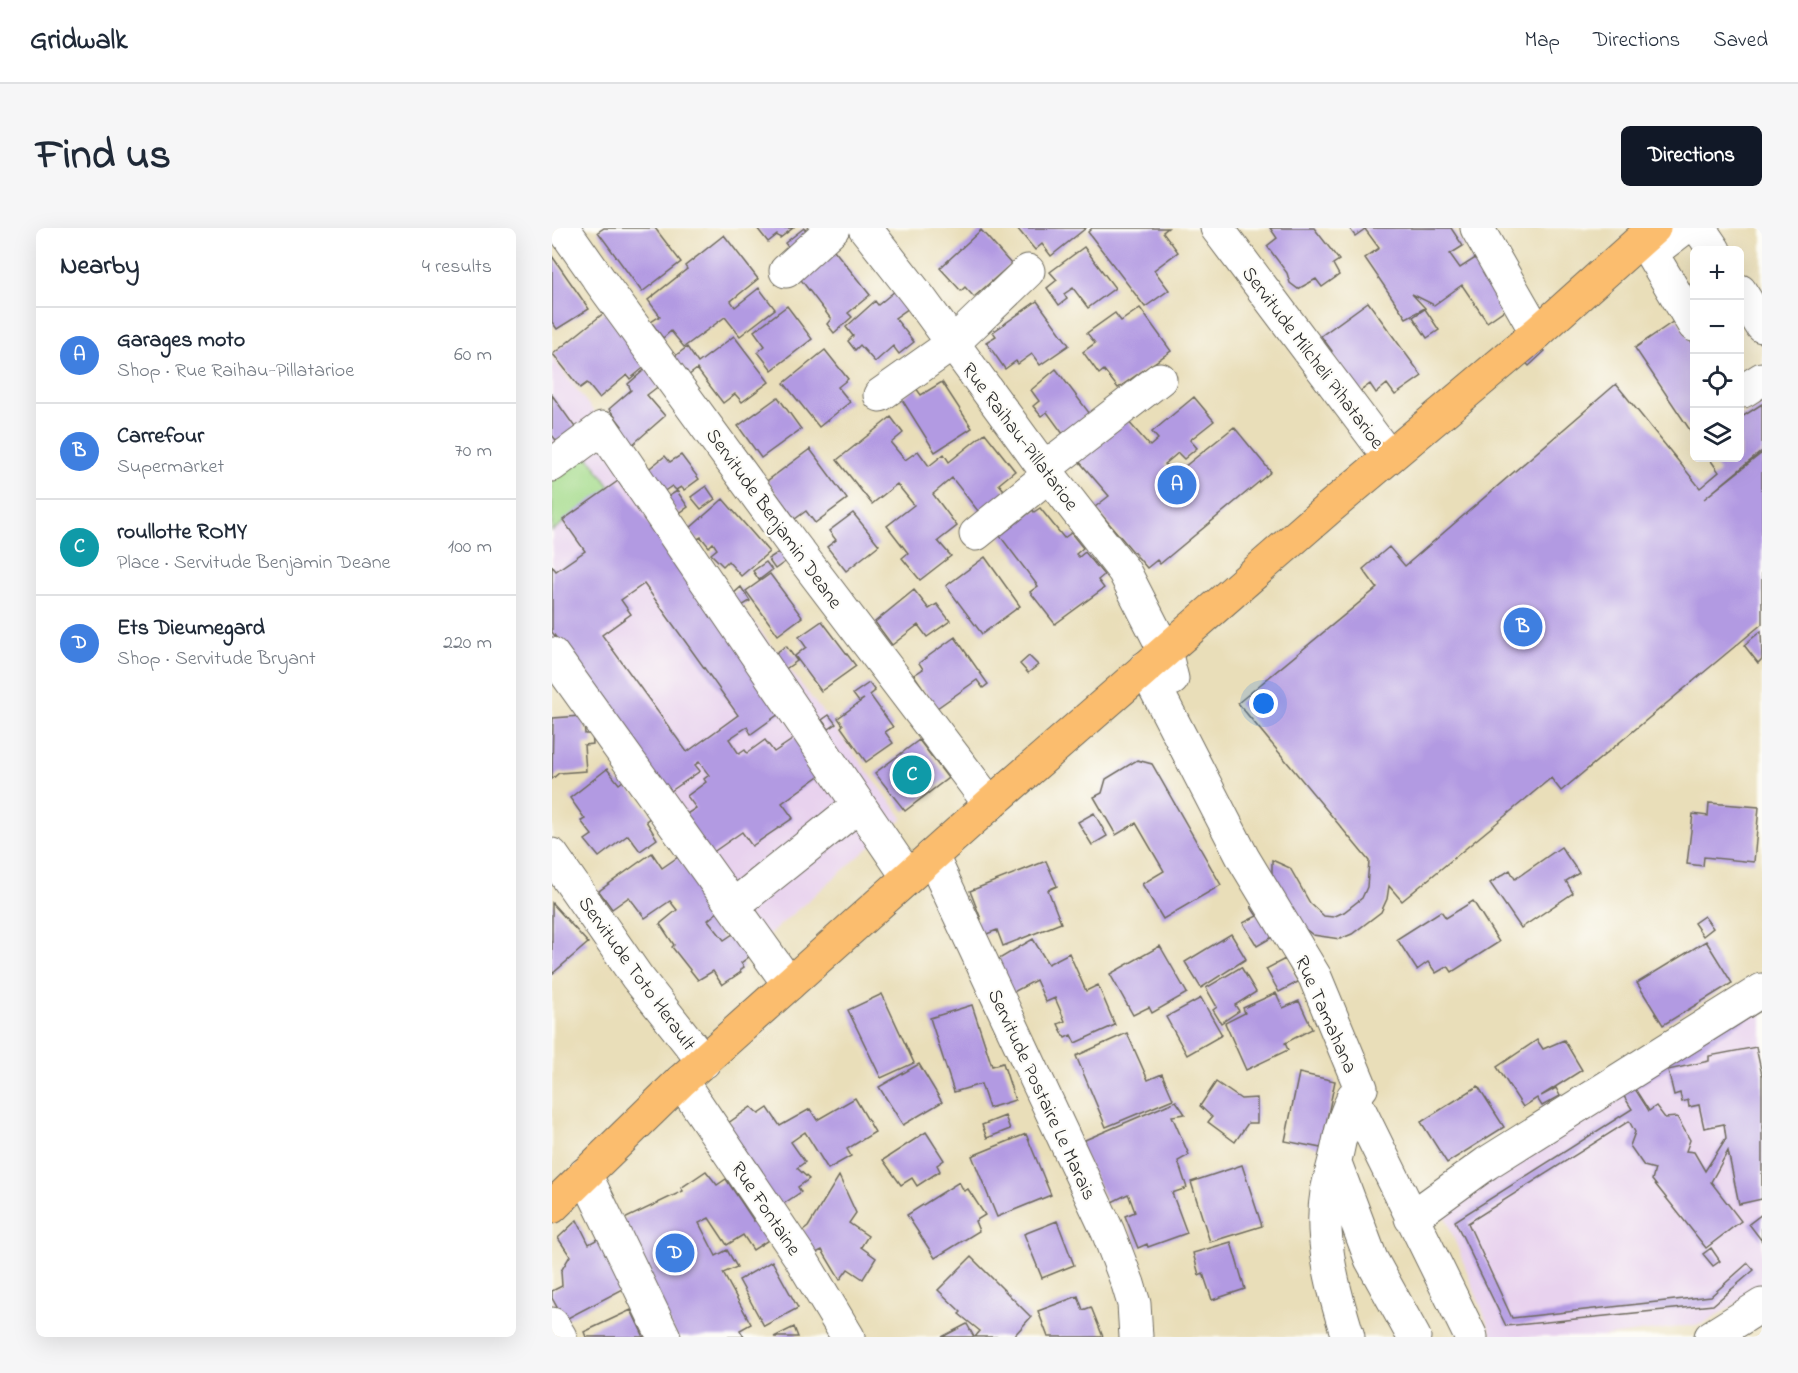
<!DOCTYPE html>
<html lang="en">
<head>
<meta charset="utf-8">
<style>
	:root { --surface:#fff; --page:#f6f6f7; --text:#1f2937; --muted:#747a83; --line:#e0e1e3; --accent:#111827 }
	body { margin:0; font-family:"Indie Flower",sans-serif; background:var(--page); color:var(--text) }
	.controls { position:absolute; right:18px; top:18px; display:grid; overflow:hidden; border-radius:9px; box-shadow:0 6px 24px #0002 }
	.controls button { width:54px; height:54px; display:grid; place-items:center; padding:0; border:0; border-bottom:2px solid var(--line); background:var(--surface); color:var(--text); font:30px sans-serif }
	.you { position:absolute; left:712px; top:476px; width:21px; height:21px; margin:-15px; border:4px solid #fff; border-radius:50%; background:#1a73e8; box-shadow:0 0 0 9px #1a73e833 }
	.badge { display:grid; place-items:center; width:39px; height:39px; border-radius:50%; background:var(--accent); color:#fff; font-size:20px; font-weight:700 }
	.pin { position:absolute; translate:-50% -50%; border:3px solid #fff; box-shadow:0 2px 6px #0006 }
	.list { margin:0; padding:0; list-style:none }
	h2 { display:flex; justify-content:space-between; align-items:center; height:78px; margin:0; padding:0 24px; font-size:26px }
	h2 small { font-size:20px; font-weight:400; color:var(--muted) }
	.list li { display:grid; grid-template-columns:39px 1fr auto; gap:18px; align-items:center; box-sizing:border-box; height:96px; padding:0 24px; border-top:2px solid var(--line) }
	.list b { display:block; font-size:22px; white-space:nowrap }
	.list p { margin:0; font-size:20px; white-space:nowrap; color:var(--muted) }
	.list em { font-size:20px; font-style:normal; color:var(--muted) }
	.icon { flex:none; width:33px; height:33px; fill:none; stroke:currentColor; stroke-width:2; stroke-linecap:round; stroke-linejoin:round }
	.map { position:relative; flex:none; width:1210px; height:1109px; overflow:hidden; border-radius:9px }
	header { display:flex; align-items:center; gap:36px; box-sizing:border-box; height:84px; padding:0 30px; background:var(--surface); border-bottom:2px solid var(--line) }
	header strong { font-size:28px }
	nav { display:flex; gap:33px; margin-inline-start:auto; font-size:21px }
	.intro { display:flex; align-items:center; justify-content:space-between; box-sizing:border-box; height:144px; padding:0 36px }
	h1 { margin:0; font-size:42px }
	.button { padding:15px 27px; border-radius:9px; background:var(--accent); color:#fff; font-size:21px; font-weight:700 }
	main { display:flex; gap:36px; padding:0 36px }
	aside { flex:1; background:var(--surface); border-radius:9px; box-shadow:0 6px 24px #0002 }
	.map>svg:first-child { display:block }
	.built { fill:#e8d2ee }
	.green { fill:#a5db8c; stroke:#68835c; stroke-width:1.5 }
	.building { fill:#b29ae2; fill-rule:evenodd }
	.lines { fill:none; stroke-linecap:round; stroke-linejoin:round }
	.minor-casing { stroke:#6e6a5d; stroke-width:35 }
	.major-casing { stroke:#6e6a5d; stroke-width:35 }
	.minor { stroke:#fff; stroke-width:33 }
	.major { stroke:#fbbd6e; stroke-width:33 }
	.labels { text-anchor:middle; stroke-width:4.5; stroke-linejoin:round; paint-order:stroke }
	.street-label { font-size:20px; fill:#2b2b2b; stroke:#fdfcf7 }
</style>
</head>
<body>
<header>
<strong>Gridwalk</strong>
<nav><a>Map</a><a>Directions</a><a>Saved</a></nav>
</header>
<div class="intro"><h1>Find us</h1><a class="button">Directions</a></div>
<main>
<aside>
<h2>Nearby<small>4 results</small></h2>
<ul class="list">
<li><span class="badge" style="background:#3f7fe0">A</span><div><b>Garages moto</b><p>Shop · Rue Raihau-Pillatarioe</p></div><em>60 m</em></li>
<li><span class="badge" style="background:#3f7fe0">B</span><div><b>Carrefour</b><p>Supermarket</p></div><em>70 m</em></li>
<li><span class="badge" style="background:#0f9aa8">C</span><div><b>roullotte ROMY</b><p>Place · Servitude Benjamin Deane</p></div><em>100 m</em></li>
<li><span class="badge" style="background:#3f7fe0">D</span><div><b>Ets Dieumegard</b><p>Shop · Servitude Bryant</p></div><em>220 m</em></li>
</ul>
</aside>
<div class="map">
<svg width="1210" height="1109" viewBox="0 0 1210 1109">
	<rect width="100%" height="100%" fill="#fdfcf7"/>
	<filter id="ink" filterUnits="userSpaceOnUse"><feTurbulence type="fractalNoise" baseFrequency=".0167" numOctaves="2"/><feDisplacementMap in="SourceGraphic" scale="12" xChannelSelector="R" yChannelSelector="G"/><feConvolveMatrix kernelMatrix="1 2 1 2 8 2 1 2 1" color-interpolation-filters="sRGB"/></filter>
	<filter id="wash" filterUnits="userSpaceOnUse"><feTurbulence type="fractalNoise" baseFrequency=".008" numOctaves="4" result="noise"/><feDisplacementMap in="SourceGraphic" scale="24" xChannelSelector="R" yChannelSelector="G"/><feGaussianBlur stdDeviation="1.35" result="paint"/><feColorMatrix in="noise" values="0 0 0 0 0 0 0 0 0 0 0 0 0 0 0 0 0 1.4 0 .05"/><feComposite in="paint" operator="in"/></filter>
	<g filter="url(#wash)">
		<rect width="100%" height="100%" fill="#e9deb9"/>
		<path class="built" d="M0 129 351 590 212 711 0 408Z
			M1210 763V1060L1150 1096 1049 1109H941L890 980Z"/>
		<path class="green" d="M20 206 59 260 0 303V220Z"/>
		<g id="blocks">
			<path class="building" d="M52 0H103L129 34 90 64 46 4Z
				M205 0H241L228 10 225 7 216 14Z
				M252 0 260 11 241 25 233 15Z
				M465 0H534L499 28 490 16 483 22Z
				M540 0H616L611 4 626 24 602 42 617 62 593 79 536 4Z
				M718 0H762L787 32 781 36 787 47 770 59 764 51 746 61 738 55 735 45 715 18 725 10Z
				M797 0H899L911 18 898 26 908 40 925 29 958 78 935 94 910 57 882 77 860 66 873 80 854 90 813 30 827 20 813 1 803 8Z
				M429 2 459 36 422 69 413 59 409 63 388 40Z
				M172 7 206 51 179 73 183 79 207 60 223 81 188 108 173 89 132 119 119 103 111 110 99 94 108 88 96 72 135 41 133 38Z
				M278 17 318 67 296 85 300 89 282 105 275 96 279 91 243 44Z
				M532 19 563 60 536 80 521 60 512 66 515 71 507 77 495 60 505 52 498 44Z
				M0 28 37 81 5 101 0 94Z
				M343 63 357 80 343 90 362 114 347 126 341 118 323 134 308 117 303 122 296 113 301 108 294 99 323 73 326 77Z
				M485 73 517 117 488 137 480 126 466 136 464 133 453 141 434 114 444 108 441 104Z
				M816 74 870 148 843 167 835 156 824 165 818 156 807 164 778 124 780 123 769 108Z
				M235 78 260 111 220 142 206 124 213 118 202 103Z
				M588 80 619 123 566 160 552 142 547 146 531 124 543 115 535 105 563 85 569 93Z
				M873 81 887 102 875 110 861 89Z
				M53 84 95 137 78 151 75 147 47 170 35 155 28 160 1 126Z
				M1125 91 1142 118V208L1083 120Z
				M182 108 217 154 190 174 183 166 171 175 145 141 132 151 118 132 135 119 146 135Z
				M984 114 993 123 977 138 968 128Z
				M273 122 296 151 286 159 298 174 267 199 232 155Z
				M98 137 112 154 95 167 113 188 80 217 67 201 70 198 57 181 79 162 76 156Z
				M504 141 538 186 511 206 495 184 489 188 481 178 487 173 479 162Z
				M390 154 420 200 383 224 349 170 364 160 369 167Z
				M1064 156 1148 260 1167 244 1157 230H1188V185L1190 189 1210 176V223L1152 271 1210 225V396L1009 563 999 550 850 673 837 658 835 671 829 684 800 706 788 711 761 707 747 696 720 649V632L738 640 758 675 772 688 781 689 792 684 810 670 815 659 817 633 686 475 825 360 811 341 837 319 853 338Z
				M0 167 25 202 6 215 0 207Z
				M226 169 249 201 209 230 186 198Z
				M642 169 662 193 638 212 645 220 632 231 626 225 613 236 622 247 682 199 719 244 608 336 605 332 595 340 543 279 557 268 526 232 575 192 598 218 606 211 600 204Z
				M339 189 351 205 339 215 353 232 366 223 377 238 392 226 397 234 433 205 463 243 447 256 456 267 430 288 400 250 381 266 405 298 386 313 399 328 368 352 350 330 356 325 335 298 362 277 345 256 320 276 285 232Z
				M258 221 295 271 263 295 254 283 243 291 215 253Z
				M129 227 147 251 132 262 129 259 124 262 120 258 111 264 94 243 113 228 118 234Z
				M66 253 231 483 199 506 195 499 177 511 187 526 193 522 195 525 213 512 222 524 249 506 274 543 230 575 241 590 200 618 190 604 157 627 130 589 144 580 135 568 154 554 152 551 157 547 147 534 143 537 148 543 116 565 0 404V338L4 343 33 323 11 292ZM92 356 186 487 135 524 50 407 79 386 69 372Z
				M154 258 163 271 149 281 139 269Z
				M125 263 136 279 126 286 114 270Z
				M171 271 217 324 189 348 176 333 171 338 159 326 165 321 161 315 157 319 149 309 144 312 137 301Z
				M488 280 512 310 519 305 531 320 524 326 527 329 533 324 552 347 546 352 552 360 503 396 478 364 486 358 448 308 481 282 482 284Z
				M301 285 327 317 294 343 275 319 284 312 277 303Z
				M230 322 237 331 223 341 216 331Z
				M433 329 468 378 430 406 394 358Z
				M214 334 220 342 207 352 201 343Z
				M218 346 250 389 226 407 194 363Z
				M189 359 198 373 188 379 180 367Z
				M362 362 377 381 385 376 398 393 375 409 366 397 340 417 323 394Z
				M270 393 304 438 269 463 243 428 254 419 247 409Z
				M1209 403 1210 431 1206 435 1192 417Z
				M403 409 436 456 431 460 425 452 385 480 362 447 371 441 367 435Z
				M234 418 245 433 232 442 221 427Z
				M477 428 486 437 476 445 468 436Z
				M317 455 323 463 318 467 341 499 333 504 341 515 314 534 289 499 291 497 286 490 312 471 307 474 301 466Z
				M277 487 284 496 277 501 270 492Z
				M29 488 32 495 33 506H40L41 516 32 517 34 543 7 545 0 551 1 490Z
				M367 512 396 550 353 583 323 545Z
				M585 532 600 536 669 657 611 691 590 656 612 643 584 595 564 607 542 569 550 565 554 551Z
				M55 541 67 556 71 553 99 589 94 593 105 611 88 623 76 607 47 629 33 612 40 607 29 593 33 591 18 570Z
				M1157 575 1207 579 1202 634 1152 629 1151 638 1135 636 1141 586 1156 588Z
				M542 585 555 608 540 617 526 594Z
				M1009 619 1027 645 1014 653 1021 665 969 700 938 655 958 642 963 651Z
				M100 625 110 640 126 629 167 683 156 692 172 712 181 706 198 728 189 735 192 739 188 742 189 744 170 757 161 743 146 752 120 719 122 717 108 696 125 682 118 673 93 690 77 669 60 681 47 663Z
				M494 633 505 658 496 662 509 695 451 718 445 702 427 709 421 694 429 691 418 663Z
				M921 673 947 714 900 744 896 738 884 745 876 734 865 742 845 711 889 683 894 690Z
				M0 675 36 715 0 746Z
				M706 675 724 707 705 718 691 695 705 688 699 679Z
				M1152 688 1161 700 1151 708 1142 695Z
				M679 706 694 731 649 760 633 734Z
				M481 711 496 736 517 725 534 763 546 757 563 797 523 815 519 807 513 810 506 796 513 793 503 770 494 774 484 752 454 768 437 737Z
				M1154 713 1180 755 1111 797 1085 755Z
				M608 718 635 765 600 785 597 779 581 787 558 746Z
				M733 731 746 754 727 764 714 741Z
				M689 739 704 764 683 777 687 783 669 795 661 782 665 779 654 760Z
				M724 765 731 780 747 773 760 801 733 815 736 822 694 842 673 795 693 785 691 780Z
				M330 766 362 835 329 850 296 782Z
				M649 770 670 807 635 827 614 789Z
				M1210 772V782L1083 861 1097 883 1104 878 1113 890 1125 889 1138 912 1134 923 1142 924 1153 943 1174 910 1172 896 1152 900 1147 877 1137 879 1136 872 1130 874 1128 865 1122 867 1116 842 1157 833V828L1204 819 1210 847V971L1187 976 1176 923 1159 954 1189 993 1154 1020 1100 952 1103 941 1092 938 1078 918 1083 904 1077 893 916 995 960 1090 1159 1068 1196 1035 1202 1042 1161 1077 954 1098 903 993 1080 881 1066 859Z
				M420 777 440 838 451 835 463 872 437 880 429 856 402 864 378 790Z
				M575 805 596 852 610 846 621 871 554 899 524 828Z
				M985 812 991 821 1012 812 1030 842 989 868 1004 860 1008 868 990 878 985 870 971 879 945 839Z
				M367 836 390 874 351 897 327 859Z
				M747 845 783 853 769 920 733 913Z
				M664 854 689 871 705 870V895H696L683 914 656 894 660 889 648 878Z
				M926 858 952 899 895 935 869 894Z
				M303 870 323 904 295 921 299 928 276 941 253 904 239 914 253 934 245 940 257 951 246 959 249 964 222 982 172 898 199 879 207 886 216 880 228 898 258 881 265 892Z
				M624 873 633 886 620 888 637 927 626 933 635 960 620 965 635 1005 596 1019 595 1016 586 1020 573 988 583 984 577 968 576 966 556 976 526 915Z
				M453 888 458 901 435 910 430 897Z
				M374 904 392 932 385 937 388 943 365 958 360 950 349 957 331 932Z
				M474 906 499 967 445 989 420 928Z
				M690 937 710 998 658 1014 639 954Z
				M154 943 165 957 174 951 202 993 204 991 218 1011 201 1022 191 1007 175 1017 157 990 147 995 164 1028 175 1022 185 1039 171 1045 199 1096 188 1102 192 1109H125L68 993 131 963 129 960Z
				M287 948 304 985 297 995 316 1008 309 1019 324 1030 311 1051 296 1041 288 1052 270 1022 260 1027 247 1006 256 999Z
				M407 954 412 963 416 961 433 987 423 993 427 1003 383 1030 355 987Z
				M1210 986V1013L1197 996Z
				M25 992 37 1016 51 1008 77 1058 12 1092 0 1070V1063L10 1058 9 1043 18 1028 6 1010Z
				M505 993 522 1037 490 1050 472 1006Z
				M679 1014 693 1061 660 1072 651 1045 647 1047 641 1025Z
				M1159 1020 1168 1033 1161 1038 1151 1026Z
				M419 1029 479 1089 461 1109H423L428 1103 407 1086 409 1084 386 1062Z
				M220 1033 246 1080 212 1098 187 1052Z
				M526 1068 531 1082 539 1079 551 1109H496L486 1083Z
				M79 1082 92 1109H34L32 1104Z
				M415 1096 422 1109H390Z
				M242 1099 246 1109H222Z"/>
		</g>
	</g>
	<g filter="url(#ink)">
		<use href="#blocks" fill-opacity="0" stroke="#6e6a5d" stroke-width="1.5"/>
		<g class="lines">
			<defs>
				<path id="minor" d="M11 0 51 57 239 314 438 576
					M313 0 367 69 497 247 572 343 613 423 620 451
					M665 0 837 229
					M925 0 985 105
					M1132 0 1099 25 1142 97
					M1147 0 1162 22
					M234 43 281 0
					M1188 63 1210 98
					M1188 163H1191L1210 151
					M328 167 400 116 476 43
					M489 236 506 230 608 151
					M0 237 50 200 356 649
					M424 306 497 247
					M0 426 237 756
					M593 440 691 630 763 749 809 860C795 876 790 899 786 919 783 934 778 949 775 964 767 1011 782 1064 796 1109
					M0 627 85 749 152 834
					M380 628 556 1004 576 1056 582 1076 584 1109
					M181 678 307 577
					M129 853 248 1029 296 1109
					M801 869 919 1109
					M783 935 819 1031 862 1109
					M33 946 112 1109
					M859 990 935 935 1210 762
					M0 1096 8 1109
					M1159 1109 1210 1077"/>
				<path id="major" d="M0 979 129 853 438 576 777 280 985 105 1102 0"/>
			</defs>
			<use href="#minor" class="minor-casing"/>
			<use href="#major" class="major-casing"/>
			<use href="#minor" class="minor"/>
			<use href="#major" class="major"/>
		</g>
	</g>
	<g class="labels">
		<g class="street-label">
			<text transform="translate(762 129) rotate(53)" y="7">Servitude Milcheli Pihatarioe</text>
			<text transform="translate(469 208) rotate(53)" y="7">Rue Raihau-Pillatarioe</text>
			<text transform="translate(223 290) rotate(54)" y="7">Servitude Benjamin Deane</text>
			<text transform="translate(86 745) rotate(54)" y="7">Servitude Toto Herault</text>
			<text transform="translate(775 786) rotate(66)" y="7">Rue Tamahana</text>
			<text transform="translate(491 866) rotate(65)" y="7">Servitude Postaire Le Marais</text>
			<text transform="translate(215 980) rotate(56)" y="7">Rue Fontaine</text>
		</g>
	</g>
</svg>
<div class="controls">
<button>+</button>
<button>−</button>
<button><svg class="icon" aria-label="locate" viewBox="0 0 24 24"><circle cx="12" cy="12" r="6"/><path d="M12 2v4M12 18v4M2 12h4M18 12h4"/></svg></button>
<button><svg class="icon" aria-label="layers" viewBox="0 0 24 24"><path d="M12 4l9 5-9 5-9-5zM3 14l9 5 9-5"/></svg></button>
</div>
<div class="you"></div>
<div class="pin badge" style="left:625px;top:257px;background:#3f7fe0">A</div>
<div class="pin badge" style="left:971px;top:399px;background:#3f7fe0">B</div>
<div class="pin badge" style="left:360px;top:547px;background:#0f9aa8">C</div>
<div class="pin badge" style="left:123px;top:1025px;background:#3f7fe0">D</div>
</div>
</main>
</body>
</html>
